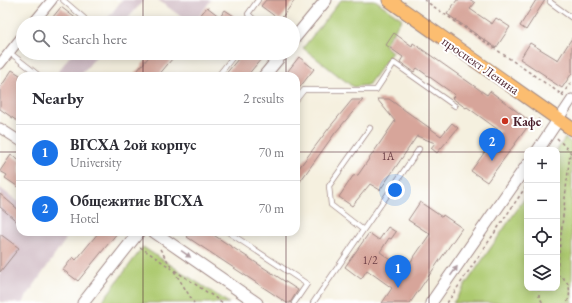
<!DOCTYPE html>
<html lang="en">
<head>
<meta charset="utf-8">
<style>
	:root { --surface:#fff; --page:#f2f2f3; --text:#2b2b33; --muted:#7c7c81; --line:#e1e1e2; --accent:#1a73e8 }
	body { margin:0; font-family:"EB Garamond",serif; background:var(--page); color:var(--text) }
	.controls { position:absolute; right:12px; bottom:12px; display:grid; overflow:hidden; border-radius:8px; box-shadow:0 2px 10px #0003 }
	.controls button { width:36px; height:36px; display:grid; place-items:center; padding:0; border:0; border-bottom:1px solid var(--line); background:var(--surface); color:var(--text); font:20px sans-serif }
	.you { position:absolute; left:395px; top:190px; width:14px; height:14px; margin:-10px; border:3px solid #fff; border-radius:50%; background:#1a73e8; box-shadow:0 0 0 6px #1a73e833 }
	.badge { display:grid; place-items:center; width:26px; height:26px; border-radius:50%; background:var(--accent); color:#fff; font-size:13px; font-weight:700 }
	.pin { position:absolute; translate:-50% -33px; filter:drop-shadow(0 1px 2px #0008) }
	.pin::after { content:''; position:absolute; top:21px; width:14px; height:12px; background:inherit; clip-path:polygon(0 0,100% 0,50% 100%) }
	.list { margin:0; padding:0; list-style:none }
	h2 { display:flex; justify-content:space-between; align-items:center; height:52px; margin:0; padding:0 16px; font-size:17px }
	h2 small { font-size:13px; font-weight:400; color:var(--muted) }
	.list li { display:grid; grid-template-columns:26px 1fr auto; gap:12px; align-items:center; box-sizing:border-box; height:56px; padding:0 16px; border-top:1px solid var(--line) }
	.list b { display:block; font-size:15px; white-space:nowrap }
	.list p { margin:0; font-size:13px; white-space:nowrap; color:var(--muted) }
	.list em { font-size:13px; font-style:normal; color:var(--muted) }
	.icon { flex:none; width:22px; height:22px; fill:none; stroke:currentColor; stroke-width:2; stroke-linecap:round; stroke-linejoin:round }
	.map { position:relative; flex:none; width:572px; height:303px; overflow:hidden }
	.search { position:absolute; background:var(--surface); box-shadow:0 2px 10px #0003; left:16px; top:16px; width:284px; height:44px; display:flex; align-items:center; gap:10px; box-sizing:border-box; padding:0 14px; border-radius:22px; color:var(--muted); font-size:15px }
	.panel { position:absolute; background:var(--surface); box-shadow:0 2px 10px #0003; left:16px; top:72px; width:284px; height:164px; border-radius:12px }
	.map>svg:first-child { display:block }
	.industrial { fill:#d2bdc6 }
	.green { fill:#adca70; stroke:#7c744e }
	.building { fill:#d7a59a }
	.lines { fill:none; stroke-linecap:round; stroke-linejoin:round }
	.service-casing { stroke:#a08885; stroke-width:6 }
	.minor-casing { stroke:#a08885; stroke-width:11 }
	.tertiary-casing { stroke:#a08885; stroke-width:13 }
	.primary-casing { stroke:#a08885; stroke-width:15 }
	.path { stroke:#a08885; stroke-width:1.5; stroke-dasharray:3 3; stroke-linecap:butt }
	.service { stroke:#fff; stroke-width:4.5 }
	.minor { stroke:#fff; stroke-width:9 }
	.tertiary { stroke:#fff; stroke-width:11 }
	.primary { stroke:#fcbd6f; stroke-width:13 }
	.oneway { fill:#ae9aa0 }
	.grid { fill:none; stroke:#4a1f2b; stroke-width:1; stroke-opacity:0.55 }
	.poi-dot { fill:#c8321e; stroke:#fff; stroke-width:1.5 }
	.labels { text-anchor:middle; stroke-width:4; stroke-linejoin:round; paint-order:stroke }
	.number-label { font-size:11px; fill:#6d4047 }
	.street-label { font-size:13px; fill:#4a1f2b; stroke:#fff }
	.poi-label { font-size:13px; font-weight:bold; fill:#4a1f2b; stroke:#fff; text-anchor:start }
</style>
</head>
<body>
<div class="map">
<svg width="572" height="303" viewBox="0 0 572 303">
	<rect width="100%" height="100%" fill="#fff"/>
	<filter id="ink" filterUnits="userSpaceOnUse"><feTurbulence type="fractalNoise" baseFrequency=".025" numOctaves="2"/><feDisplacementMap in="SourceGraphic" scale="8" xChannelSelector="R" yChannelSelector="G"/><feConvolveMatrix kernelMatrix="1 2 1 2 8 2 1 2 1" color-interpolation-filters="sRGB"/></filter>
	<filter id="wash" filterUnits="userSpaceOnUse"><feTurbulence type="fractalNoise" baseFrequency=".012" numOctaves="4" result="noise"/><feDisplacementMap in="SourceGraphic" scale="16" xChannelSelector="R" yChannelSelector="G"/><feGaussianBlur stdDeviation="0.9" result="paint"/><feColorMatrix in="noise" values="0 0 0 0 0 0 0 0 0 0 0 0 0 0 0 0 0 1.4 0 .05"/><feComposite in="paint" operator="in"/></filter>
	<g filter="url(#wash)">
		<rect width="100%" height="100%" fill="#f5f0df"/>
		<path class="industrial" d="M122 0H144L124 23H104Z
			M158 0H211L194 23H190Z
			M72 53H99L80 76H55Z
			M0 188 20 203V232H58L66 239 22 303 0 302Z"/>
		<path class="green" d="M341 0H375L402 19 384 45 392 52 368 85 353 87 303 48Z
			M565 138 572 143V303H453L527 195V288H557V150Z
			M143 247 229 303H101Z"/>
		<g id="blocks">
			<path class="building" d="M266 0H295L280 20 261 6Z
				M457 0H471L475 3 470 9 492 24 496 18 510 27 496 48 447 14Z
				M536 0H545L526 30 520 26Z
				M61 7 78 20 76 23H48Z
				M207 7 220 17 225 10 234 16 229 23H208L199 17Z
				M394 33 412 46 413 43 487 95 490 91 531 122 487 182 471 171 500 131 467 107 466 108 452 98 455 95 417 68 414 72 400 62 403 57 386 45Z
				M572 38V73L562 88 545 77 546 76 520 59 530 43 558 60Z
				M152 53H177L158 76H133Z
				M243 53H266L247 76H224Z
				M299 57 314 69 296 92V76H284Z
				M12 70 20 75V123L0 109V88Z
				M377 99H389L441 136 452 123 458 128 437 153 431 148 435 143 417 136 380 190 370 184 352 206 339 197 353 176 358 175 395 121Z
				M352 100H363L335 133 296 187V172L329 128Z
				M11 155 20 161V188L5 178 7 175 0 171Z
				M0 194 20 211V224L0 207Z
				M420 202 442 217 443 215 462 228 410 303H382L392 288 367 270 361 279 345 267 369 233 379 240 388 227 396 232 391 239 389 238 380 252 405 270 430 234 408 220Z
				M99 232H118L78 281 63 270 73 257 76 260Z
				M191 232H209L298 290 290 303H287L187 237Z
				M0 234 19 248 0 272Z"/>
		</g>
	</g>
	<g filter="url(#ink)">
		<use href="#blocks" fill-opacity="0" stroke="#a08885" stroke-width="1"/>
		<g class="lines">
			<defs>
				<path id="service" d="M63 0 84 18 80 23
					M550 0V2L572 18
					M258 23 248 14 258 0
					M9 52 37 74
					M218 76 236 53
					M296 100 304 90H376L394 63 455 106
					M362 229 331 205 329 186 370 128
					M228 232 307 284 294 303
					M313 303 419 149"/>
				<path id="minor" d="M33 23 52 0
					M0 64 23 35
					M558 120 572 99
					M0 128 20 141"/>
				<path id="tertiary" d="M293 40 326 0
					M264 76 283 53
					M538 150 558 120
					M154 232 257 303
					M83 303 139 232
					M431 303 527 165"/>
				<path id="primary" d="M389 0 572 129"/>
			</defs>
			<use href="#service" class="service-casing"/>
			<use href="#minor" class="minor-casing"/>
			<use href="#tertiary" class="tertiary-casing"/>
			<use href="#primary" class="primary-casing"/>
			<path class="path" d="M424 0 564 96
				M562 95 572 81
				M539 119 535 124 541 127
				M557 138 572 154
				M140 247 223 303
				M160 249 172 268
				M174 271 194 303
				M557 271 570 153
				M557 275C570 279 572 292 567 303
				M539 288V297L543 303
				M447 303 527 185"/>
			<use href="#service" class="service"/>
			<use href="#minor" class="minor"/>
			<use href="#tertiary" class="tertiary"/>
			<use href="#primary" class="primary"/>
		</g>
		<defs><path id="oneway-solid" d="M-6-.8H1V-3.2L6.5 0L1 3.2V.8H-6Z"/></defs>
		<g class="oneway">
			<use href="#oneway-solid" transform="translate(186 254) rotate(35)"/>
			<use href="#oneway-solid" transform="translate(454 271) rotate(-55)"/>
		</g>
	</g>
	<path class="grid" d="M143 0V23M286 0V23M429 0V303M143 53V76M286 53V76M0 152H20M296 152H527M557 152H572M143 232V303M286 232V303"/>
	<circle class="poi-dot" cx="505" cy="121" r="4"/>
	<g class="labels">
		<g class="number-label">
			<text x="388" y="160">1А</text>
			<text x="370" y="264">1/2</text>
		</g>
		<g class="street-label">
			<text transform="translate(481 65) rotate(35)" y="5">проспект Ленина</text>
		</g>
		<g class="poi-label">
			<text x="513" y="126">Кафе</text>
		</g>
	</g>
</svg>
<div class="controls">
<button>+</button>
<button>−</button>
<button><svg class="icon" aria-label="locate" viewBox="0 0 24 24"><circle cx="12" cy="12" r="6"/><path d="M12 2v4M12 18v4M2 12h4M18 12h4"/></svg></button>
<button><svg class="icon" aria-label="layers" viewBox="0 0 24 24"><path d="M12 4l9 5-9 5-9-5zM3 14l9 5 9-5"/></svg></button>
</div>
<div class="you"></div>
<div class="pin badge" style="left:398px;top:288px">1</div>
<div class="pin badge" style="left:492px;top:161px">2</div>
<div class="search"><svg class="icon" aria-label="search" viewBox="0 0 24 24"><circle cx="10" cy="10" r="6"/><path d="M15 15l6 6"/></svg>Search here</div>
<section class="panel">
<h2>Nearby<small>2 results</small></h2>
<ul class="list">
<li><span class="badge">1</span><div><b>ВГСХА 2ой корпус</b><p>University</p></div><em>70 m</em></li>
<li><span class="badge">2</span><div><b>Общежитие ВГСХА</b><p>Hotel</p></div><em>70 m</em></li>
</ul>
</section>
</div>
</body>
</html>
